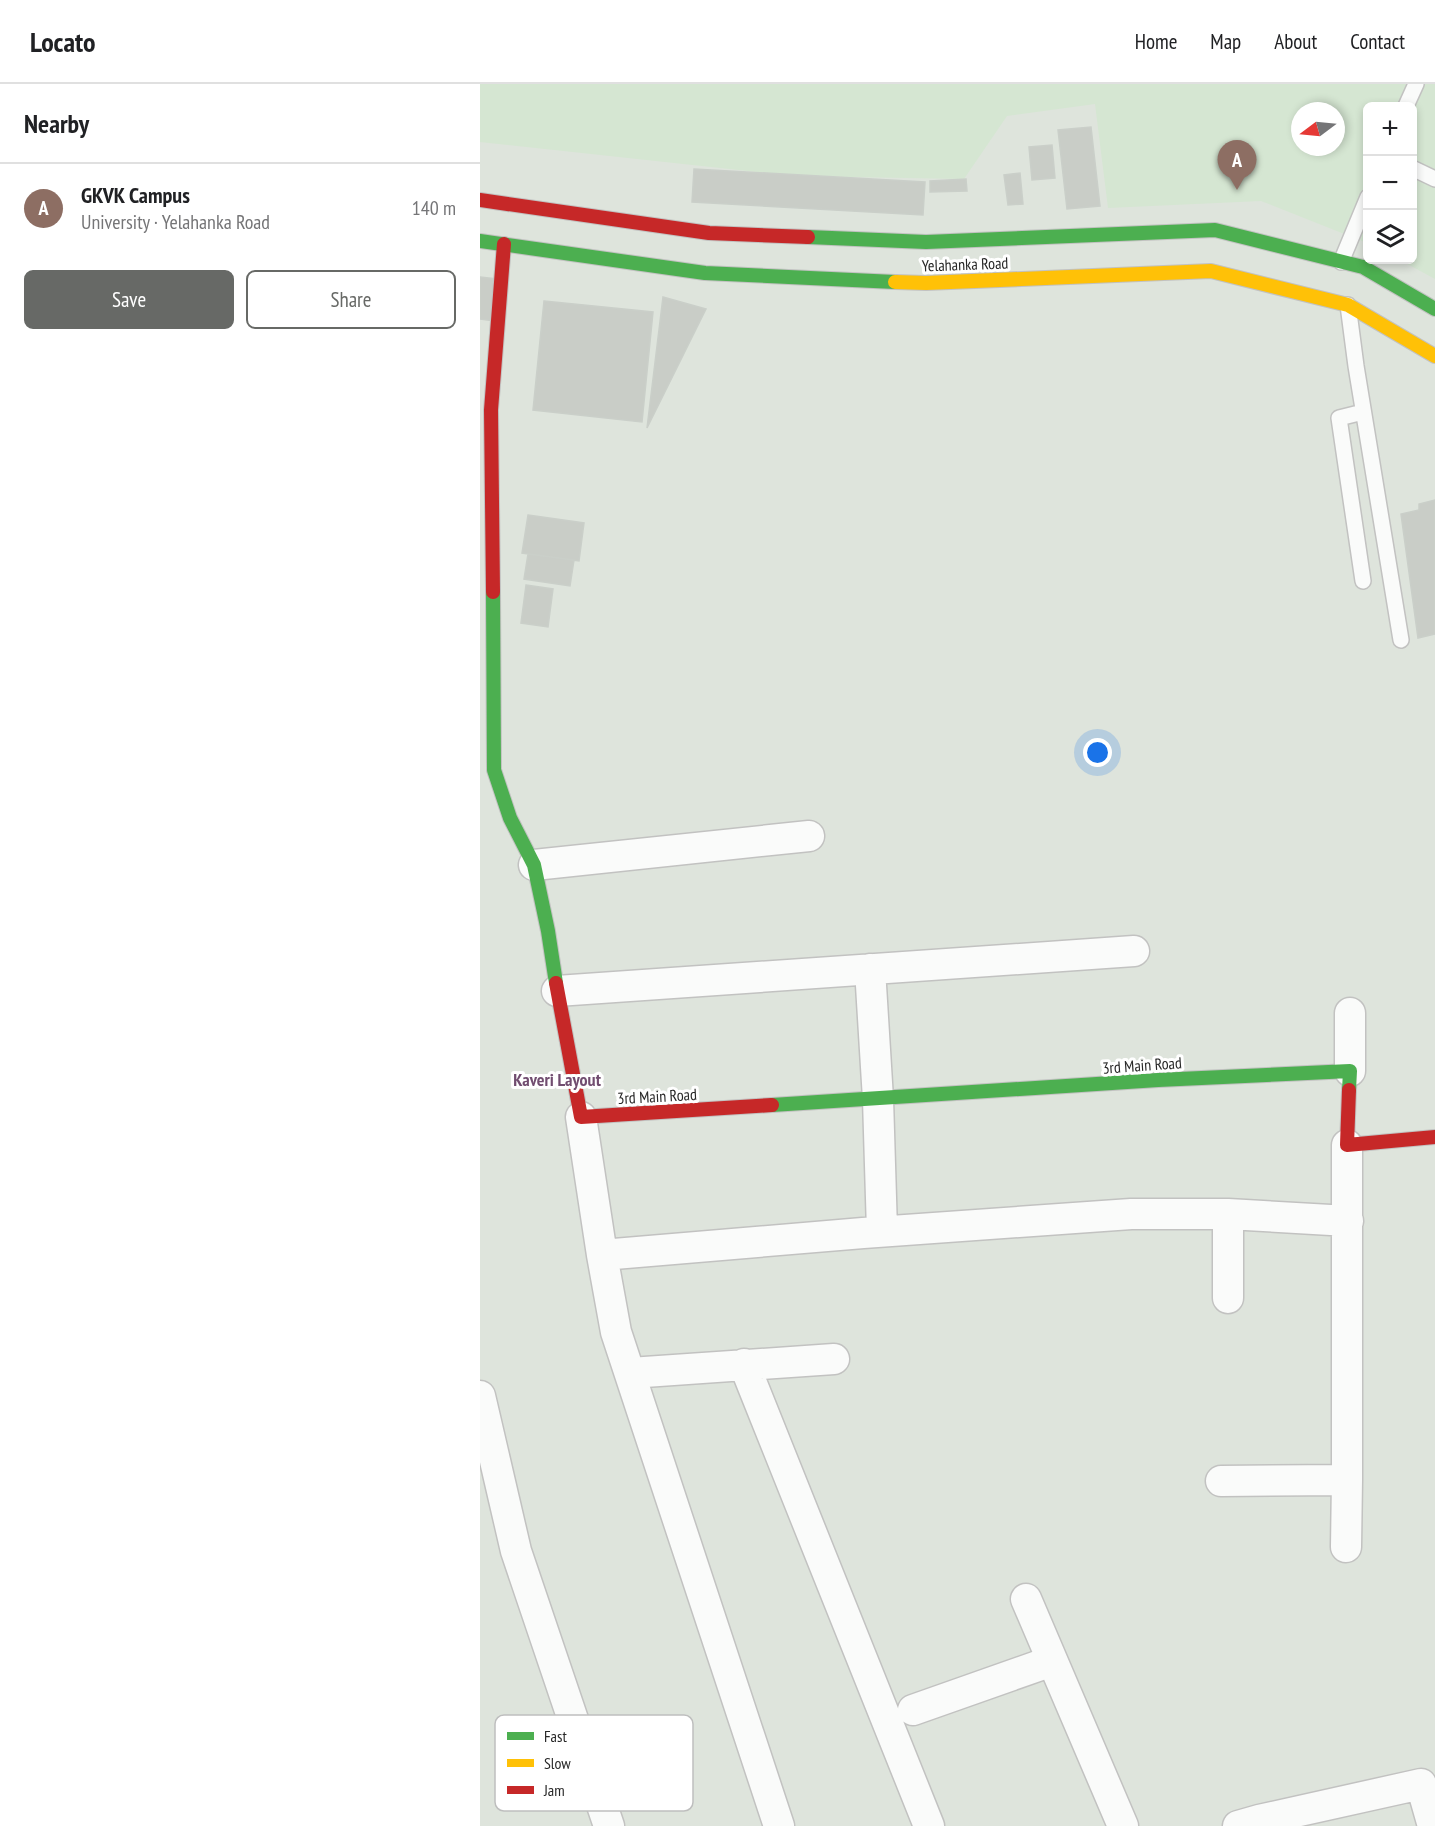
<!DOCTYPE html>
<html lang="en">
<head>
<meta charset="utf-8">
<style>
	:root { --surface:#fff; --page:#f2f2f2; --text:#202124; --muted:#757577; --line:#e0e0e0; --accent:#676966 }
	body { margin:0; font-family:"PT Sans Narrow",sans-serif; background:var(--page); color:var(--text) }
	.controls { position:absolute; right:18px; top:18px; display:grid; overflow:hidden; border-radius:9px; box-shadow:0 3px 9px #0003 }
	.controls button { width:54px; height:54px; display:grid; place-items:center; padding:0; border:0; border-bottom:2px solid var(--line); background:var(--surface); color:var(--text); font:30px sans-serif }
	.compass { position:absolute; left:811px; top:18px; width:54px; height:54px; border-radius:50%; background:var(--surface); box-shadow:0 3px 9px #0003; rotate:254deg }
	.you { position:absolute; left:618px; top:669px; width:21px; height:21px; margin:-15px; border:4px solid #fff; border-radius:50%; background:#1a73e8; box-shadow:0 0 0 9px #1a73e833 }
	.badge { display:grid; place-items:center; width:39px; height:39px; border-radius:50%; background:var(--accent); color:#fff; font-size:20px; font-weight:700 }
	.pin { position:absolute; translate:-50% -50px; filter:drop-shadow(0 2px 3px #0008) }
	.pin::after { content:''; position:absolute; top:32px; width:21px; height:18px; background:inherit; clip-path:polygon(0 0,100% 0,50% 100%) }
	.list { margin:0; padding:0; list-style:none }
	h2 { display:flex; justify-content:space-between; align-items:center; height:78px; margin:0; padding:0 24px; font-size:26px }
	h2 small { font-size:20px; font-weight:400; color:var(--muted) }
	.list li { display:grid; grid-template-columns:39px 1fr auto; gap:18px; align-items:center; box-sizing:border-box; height:90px; padding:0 24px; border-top:2px solid var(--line) }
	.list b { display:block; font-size:22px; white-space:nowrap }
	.list p { margin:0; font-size:20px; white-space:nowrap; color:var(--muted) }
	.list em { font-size:20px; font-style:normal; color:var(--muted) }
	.actions { display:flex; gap:12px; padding:18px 24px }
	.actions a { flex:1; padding:14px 0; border:2px solid var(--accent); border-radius:9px; text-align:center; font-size:21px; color:var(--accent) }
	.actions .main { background:var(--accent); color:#fff }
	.icon { flex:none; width:33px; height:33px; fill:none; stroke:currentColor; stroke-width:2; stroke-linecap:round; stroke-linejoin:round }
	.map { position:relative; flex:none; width:955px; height:1742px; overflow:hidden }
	header { display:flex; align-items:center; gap:36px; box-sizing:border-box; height:84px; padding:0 30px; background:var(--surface); border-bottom:2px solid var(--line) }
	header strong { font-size:28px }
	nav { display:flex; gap:33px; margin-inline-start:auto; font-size:21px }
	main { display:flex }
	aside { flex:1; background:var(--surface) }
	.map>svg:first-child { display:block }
	.education { fill:#d5e6d2; fill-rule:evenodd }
	.building { fill:#c9cdc7; stroke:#cacfc9; stroke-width:1.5 }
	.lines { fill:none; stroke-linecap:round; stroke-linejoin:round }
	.lane-casing { stroke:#c2c2c1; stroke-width:18 }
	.street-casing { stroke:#c2c2c1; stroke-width:33 }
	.fast-casing { stroke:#c2c2c1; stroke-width:16 }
	.slow-casing { stroke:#c2c2c1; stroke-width:16 }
	.jam-casing { stroke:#c2c2c1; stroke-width:16 }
	.lane { stroke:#fafbfa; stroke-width:15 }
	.street { stroke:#fafbfa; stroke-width:30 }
	.fast { stroke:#4caf50; stroke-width:14 }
	.slow { stroke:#ffc107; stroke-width:14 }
	.jam { stroke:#c62828; stroke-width:14 }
	.labels { text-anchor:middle; stroke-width:6; stroke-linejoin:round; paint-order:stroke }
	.street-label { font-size:16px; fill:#272727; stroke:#fff }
	.neighbourhood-label { font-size:18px; font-weight:bold; fill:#714d70; stroke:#fff }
	.key { fill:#fff; stroke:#bebebe; stroke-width:1.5 }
	.key-label { font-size:16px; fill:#272727 }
</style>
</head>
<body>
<header>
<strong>Locato</strong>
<nav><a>Home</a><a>Map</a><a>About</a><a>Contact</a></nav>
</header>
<main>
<aside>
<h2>Nearby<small></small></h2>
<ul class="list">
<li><span class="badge" style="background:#8d6e63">A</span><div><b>GKVK Campus</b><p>University · Yelahanka Road</p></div><em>140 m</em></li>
</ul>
<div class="actions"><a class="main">Save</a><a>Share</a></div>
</aside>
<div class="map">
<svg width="955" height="1742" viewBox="0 0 955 1742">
	<rect width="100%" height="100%" fill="#dee4dc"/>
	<path class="education" d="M0 0H955V195L920 176H932V22H888L887 159 781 117 628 124 615 20 527 32 484 95 313 92 0 58ZM820 27H856V63H820Z"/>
	<path class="building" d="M611 43 620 122 587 125 578 46Z
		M572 61 575 94 552 96 549 63Z
		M214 85 445 98 443 131 212 118Z
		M540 89 543 120 528 121 524 91Z
		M486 95 487 107 450 108V97Z
		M0 193 17 195 14 237 0 235Z
		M183 213 226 225 167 344Z
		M64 217 173 228 162 338 53 326Z
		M955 416V550L938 554 921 430 939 426V420Z
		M48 431 104 439 99 477 42 469Z
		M48 470 94 476 90 502 44 495Z
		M46 501 73 505 68 543 41 539Z"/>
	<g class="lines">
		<defs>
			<path id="lane" d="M926 22 936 0
				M932 84 955 95
				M861 178 888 113
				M868 221 876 282 921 556
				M883 497 859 334 883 328"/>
			<path id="street" d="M54 781 329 752
				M390 885 398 1015 402 1147
				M77 907 654 867
				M870 987V929
				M101 1033 122 1171 136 1248 299 1742
				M748 1130 868 1137
				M122 1171 383 1149 651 1130H748V1214
				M264 1280 449 1742
				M150 1289 354 1275
				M0 1312 36 1467 129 1742
				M741 1397 867 1396V1061
				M866 1463 867 1396
				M546 1515 643 1742
				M433 1626 572 1577
				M758 1742 779 1736 941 1700 953 1742"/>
			<path id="fast" d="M328 153 446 158 735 146 883 183 955 225
				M0 157 225 189 415 198
				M13 508 14 686 30 734 54 781 68 847 76 899
				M292 1021 678 996 870 987 869 1006"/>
			<path id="slow" d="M415 198 446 199 731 187 868 221 955 272"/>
			<path id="jam" d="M0 116 229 149 328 153
				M13 508 11 326 24 160
				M76 899 101 1033 292 1021
				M869 1006 867 1061 955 1053"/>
		</defs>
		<use href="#lane" class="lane-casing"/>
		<use href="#street" class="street-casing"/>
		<use href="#fast" class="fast-casing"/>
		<use href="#slow" class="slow-casing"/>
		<use href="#jam" class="jam-casing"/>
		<use href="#lane" class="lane"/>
		<use href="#street" class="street"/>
		<use href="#fast" class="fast"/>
		<use href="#slow" class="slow"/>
		<use href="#jam" class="jam"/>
	</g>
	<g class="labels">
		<g class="street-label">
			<text transform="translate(485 180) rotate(-2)" y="6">Yelahanka Road</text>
			<text transform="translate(662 981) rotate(-4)" y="6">3rd Main Road</text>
			<text transform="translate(177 1012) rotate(-3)" y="6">3rd Main Road</text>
		</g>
		<g class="neighbourhood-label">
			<text x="77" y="1002">Kaveri Layout</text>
		</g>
	</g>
	<rect x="15" y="1631" width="198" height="96" rx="9" class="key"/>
	<rect x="27" y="1648" width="27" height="8" fill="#4caf50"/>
	<rect x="27" y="1675" width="27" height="8" fill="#ffc107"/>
	<rect x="27" y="1702" width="27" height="8" fill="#c62828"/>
	<g class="key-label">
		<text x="64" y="1658">Fast</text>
		<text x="64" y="1685">Slow</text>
		<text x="64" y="1712">Jam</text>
	</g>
</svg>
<div class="controls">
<button>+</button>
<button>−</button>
<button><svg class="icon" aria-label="layers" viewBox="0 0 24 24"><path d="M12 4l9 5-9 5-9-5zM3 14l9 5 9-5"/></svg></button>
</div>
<svg class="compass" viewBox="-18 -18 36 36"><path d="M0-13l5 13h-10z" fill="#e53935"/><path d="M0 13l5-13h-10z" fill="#757577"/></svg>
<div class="you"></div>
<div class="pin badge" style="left:757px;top:106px;background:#8d6e63">A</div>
</div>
</main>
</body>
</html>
